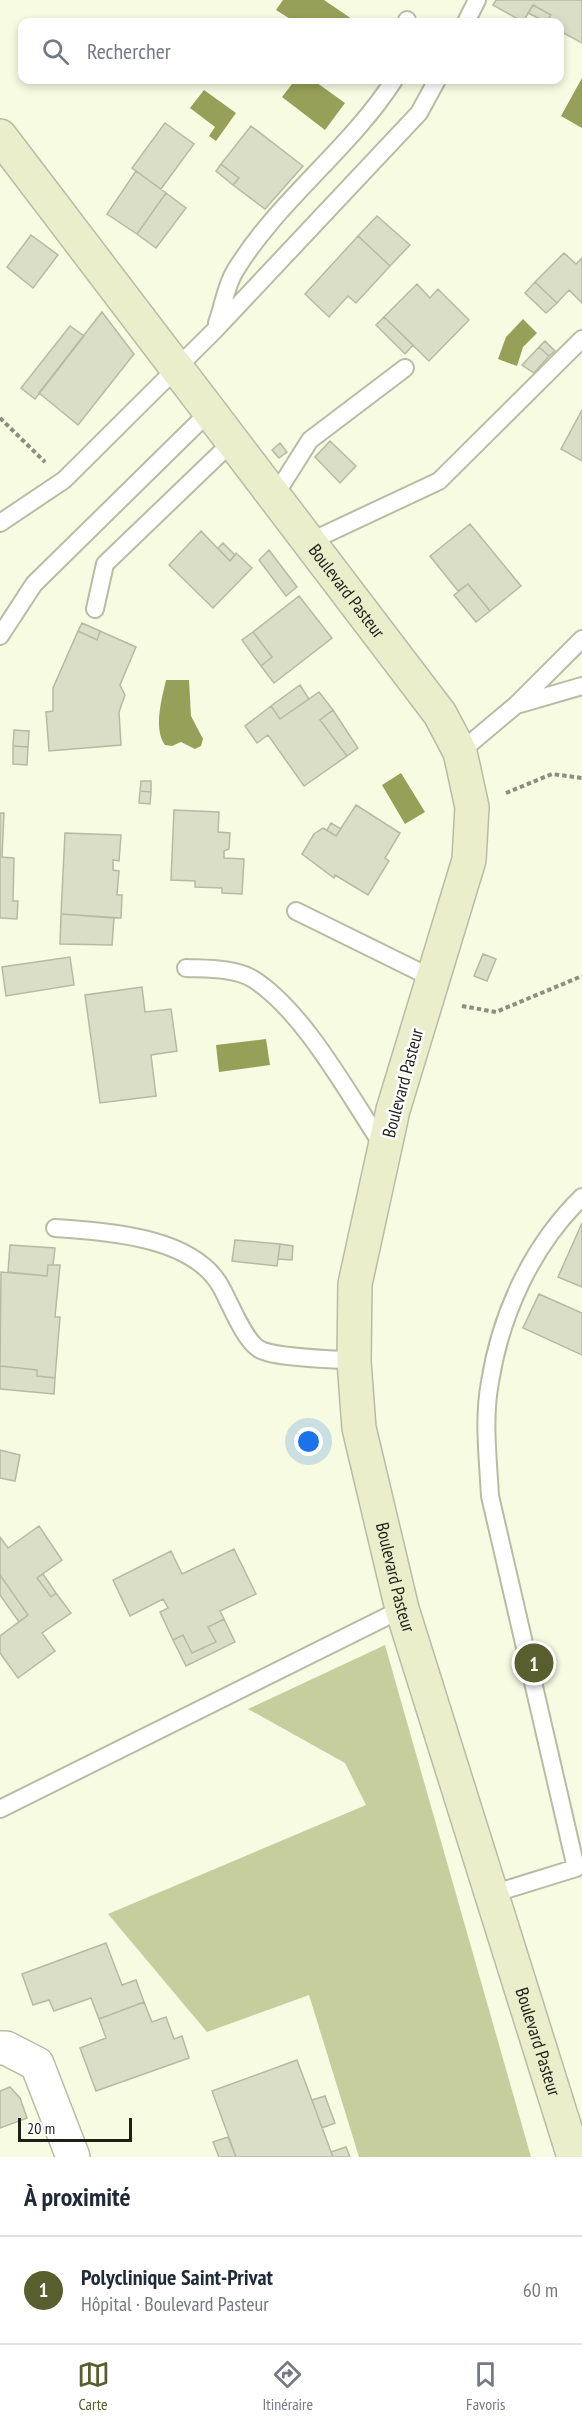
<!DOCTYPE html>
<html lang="fr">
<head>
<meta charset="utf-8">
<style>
	:root { --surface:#fff; --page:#f2f2f3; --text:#1f2937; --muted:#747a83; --line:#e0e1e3; --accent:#585e2d }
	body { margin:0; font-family:"PT Sans Narrow",sans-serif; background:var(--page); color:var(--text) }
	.scale { position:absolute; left:18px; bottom:15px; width:114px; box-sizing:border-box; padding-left:6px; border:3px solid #1e2017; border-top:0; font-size:16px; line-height:21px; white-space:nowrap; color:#1e2017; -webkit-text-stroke:4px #fff; paint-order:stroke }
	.you { position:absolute; left:309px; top:1442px; width:21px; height:21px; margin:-15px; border:4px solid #fff; border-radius:50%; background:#1a73e8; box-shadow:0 0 0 9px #1a73e833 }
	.badge { display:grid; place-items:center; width:39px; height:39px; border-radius:50%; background:var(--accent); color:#fff; font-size:20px; font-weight:700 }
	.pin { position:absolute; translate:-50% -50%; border:3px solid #fff; box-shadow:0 2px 6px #0006 }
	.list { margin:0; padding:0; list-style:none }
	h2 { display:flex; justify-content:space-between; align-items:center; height:78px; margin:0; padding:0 24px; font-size:26px }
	h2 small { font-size:20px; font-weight:400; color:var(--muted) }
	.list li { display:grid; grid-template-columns:39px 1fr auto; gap:18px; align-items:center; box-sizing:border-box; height:108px; padding:0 24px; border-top:2px solid var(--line) }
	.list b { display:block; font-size:22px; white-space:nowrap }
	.list p { margin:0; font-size:20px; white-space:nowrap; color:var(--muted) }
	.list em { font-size:20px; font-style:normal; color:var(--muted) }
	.icon { flex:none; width:33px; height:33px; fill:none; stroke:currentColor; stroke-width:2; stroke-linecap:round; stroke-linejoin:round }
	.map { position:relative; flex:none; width:582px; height:2157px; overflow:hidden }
	.search { position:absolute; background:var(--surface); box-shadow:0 3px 9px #0003; left:18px; right:18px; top:18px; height:66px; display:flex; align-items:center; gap:15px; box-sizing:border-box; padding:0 21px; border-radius:12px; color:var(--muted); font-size:22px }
	.sheet { height:186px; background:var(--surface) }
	nav { display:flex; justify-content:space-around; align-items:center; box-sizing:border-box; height:84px; border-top:2px solid var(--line); background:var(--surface); font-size:16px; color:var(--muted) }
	nav a { display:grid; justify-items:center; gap:3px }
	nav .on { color:var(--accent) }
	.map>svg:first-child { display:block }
	.green { fill:#c7ce9d }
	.water { fill:#97a058 }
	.building { fill:#dadec6; stroke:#b6baa2; stroke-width:1.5 }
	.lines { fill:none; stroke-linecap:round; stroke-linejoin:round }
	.lane-casing { stroke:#b8bca4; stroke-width:20 }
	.street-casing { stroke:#b8bca4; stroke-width:36 }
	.secondary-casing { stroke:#b8bca4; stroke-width:36 }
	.path { stroke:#8c8f7e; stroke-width:4; stroke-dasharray:4.5 3; stroke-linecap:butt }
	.lane { stroke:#fff; stroke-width:16 }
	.street { stroke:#fff; stroke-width:33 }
	.secondary { stroke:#ebeecb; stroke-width:33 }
	.labels { text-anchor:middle; stroke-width:5; stroke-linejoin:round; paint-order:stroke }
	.street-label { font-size:18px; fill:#1e2017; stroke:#fff }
</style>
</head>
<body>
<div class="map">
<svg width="582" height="2157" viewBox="0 0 582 2157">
	<rect width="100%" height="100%" fill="#f7fbe2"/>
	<path class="green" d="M385 1645 531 2157H359L309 1995 207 2032 108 1914 366 1805 345 1763 248 1709Z"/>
	<path class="water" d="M283 0H324L352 19 349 22H295L276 10Z
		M582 78V128L561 116Z
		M295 80H313L345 103 325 130 282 97Z
		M204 90 236 113 216 141 209 136 215 127 190 108Z
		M523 319 537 333 523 347 517 366 498 359 506 337Z
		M166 680H189L191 716 203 739 201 746 195 749 181 742 172 746 165 745C153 729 162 698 166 680Z
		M401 773 425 812 405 824 382 785Z
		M266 1039 270 1065 219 1072 216 1045Z"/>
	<path class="building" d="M496 0H582V43L560 31V22H546L551 15 533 5 523 22 493 5Z
		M533 5 551 15 546 22 528 13Z
		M165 123 194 144 161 189 132 168Z
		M251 126 303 166 265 209 233 185 239 178 221 164Z
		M221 164 239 178 233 185 216 171Z
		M136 171 166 193 137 234 107 214Z
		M166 193 186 208 156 248 137 234Z
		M377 216 410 245 390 266 358 236Z
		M31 235 58 255 33 288 7 267Z
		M358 236 390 266 356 303 348 296 329 317 305 294Z
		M564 253 576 264 582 258V303L569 290 557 303 535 282Z
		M535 282 557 303 546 313 525 293Z
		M417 284 430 298 438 289 469 320 429 361 384 317Z
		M102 312 134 354 78 425 39 393Z
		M384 317 413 345 405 354 376 325Z
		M70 326 84 336 35 399 21 388Z
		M545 341 555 351 549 356 539 347Z
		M539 347 549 356 534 373 522 365Z
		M582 410V461L561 449Z
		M330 441 356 466 340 483 315 457Z
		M280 443 287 452 279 458 272 450Z
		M470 524 521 586 490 611 468 584 458 591 430 556Z
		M201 531 230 561 236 553 252 568 213 608 169 565Z
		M223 543 235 555 230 561 218 548Z
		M269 550 297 587 286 596 259 560Z
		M468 584 490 611 476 622 454 595Z
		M299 596 332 638 274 683 261 666 272 657 253 632Z
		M82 623 100 631 97 640 78 631Z
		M78 631 97 640 100 631 136 647 120 685 125 695 119 712 121 745 49 751 46 712 53 711V688Z
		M253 632 272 657 261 666 242 640Z
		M300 685 309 699 280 719 271 706Z
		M319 692 333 710 320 720 347 756 304 786 268 735 257 743 245 726 271 706 280 719Z
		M333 710 358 748 347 756 320 720Z
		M14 730 29 731 28 747 13 746Z
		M13 746 28 747 27 765 13 764Z
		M141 781H151V792L140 791Z
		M140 791 151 792 150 804 139 803Z
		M356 805 400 833 385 858 389 861 368 895 335 875 334 878 302 854 314 834 323 828 336 836Z
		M174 810 219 812 218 832 230 833 229 849 224 851V858L244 859 242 894 222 893V888L195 887V881L171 880Z
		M0 813H4L2 857 14 858 13 901H18L17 919 0 918Z
		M331 823 341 829 336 836 327 830Z
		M65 833 121 835 119 861 113 860V870L119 871 117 895H122L121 918 61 914Z
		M61 914 114 918 112 945 60 944Z
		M483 954 496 959 487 981 474 976Z
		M70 957 74 985 6 996 2 967Z
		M142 987 145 1012 171 1009 177 1051 151 1055 156 1096 100 1103 85 995Z
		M582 1223V1287L558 1277Z
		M235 1240 280 1244 277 1266 232 1261Z
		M280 1244 293 1246 292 1260 278 1259Z
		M10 1245 55 1248 53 1265H48L47 1276 8 1272Z
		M48 1265H60L55 1317H60L55 1378 37 1376V1370L0 1366 1 1272 47 1276Z
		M539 1294 582 1313V1355L523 1328Z
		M0 1366 37 1370V1376L55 1378 54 1394 0 1389Z
		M0 1450 20 1455 15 1481 0 1478Z
		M39 1526 62 1560 37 1578 51 1597 56 1593 71 1613 42 1633 55 1651 18 1678 0 1653V1636L28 1615 0 1575V1537L8 1548Z
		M234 1549 256 1594 220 1611 224 1619 208 1627 216 1642 192 1653 183 1635 173 1640 160 1612 168 1608 163 1599 130 1616 113 1580 171 1551 182 1574Z
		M43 1574 56 1593 51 1597 37 1578Z
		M0 1575 28 1615 19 1622 0 1595Z
		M224 1619 235 1642 186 1666 173 1640 183 1635 192 1653 216 1642 208 1627Z
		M106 1943 122 1985 136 1980 144 2002 99 2019 91 1998 54 2011 49 2000 33 2005 22 1974Z
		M144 2002 152 2022 166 2017 174 2039 182 2036 189 2058 96 2091 80 2048 106 2038 99 2019Z
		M297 2060 333 2157H236L212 2091Z
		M10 2087 20 2098 27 2118 0 2128V2091Z
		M325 2096 335 2123 322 2128 312 2100Z
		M228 2137 236 2157H219L213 2142Z
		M346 2147 350 2157H333L331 2152Z"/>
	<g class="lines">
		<defs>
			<path id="lane" d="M407 20V22
				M466 22 477 0
				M217 323C223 307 226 285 235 271 278 200 350 149 394 80
				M274 497 310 440 405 368
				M0 523 64 480 215 330 419 113 437 80
				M309 542 439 481 582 339
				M95 609 105 564 232 442
				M0 636 34 584 208 413
				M520 704 582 686
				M460 752 516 705 582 639
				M296 911 432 978
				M186 968C207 969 235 968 253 979 305 1012 350 1097 385 1149
				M55 1228C107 1232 193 1236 221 1287 230 1303 244 1340 259 1349 273 1358 334 1359 354 1361
				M0 1809 402 1609
				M492 1894 576 1868 490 1496C488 1458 483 1419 490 1382 501 1313 532 1246 582 1197"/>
			<path id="street" d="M0 2048H6L37 2064 73 2157"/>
			<g id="secondary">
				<path id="s1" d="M0 136 440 714 460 752 472 807 469 860 393 1110 355 1284 354 1361 359 1428 402 1609 574 2157"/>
			</g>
		</defs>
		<use href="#lane" class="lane-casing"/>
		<use href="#street" class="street-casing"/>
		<use href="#secondary" class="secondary-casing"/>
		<path class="path" d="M0 418 45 462
			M506 793 552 774 582 778
			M462 1006 496 1012 582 976"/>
		<use href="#lane" class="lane"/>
		<use href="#street" class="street"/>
		<use href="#secondary" class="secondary"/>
	</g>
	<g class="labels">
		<g class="street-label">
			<text dy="6" stroke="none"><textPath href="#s1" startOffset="572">Boulevard Pasteur</textPath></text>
			<text transform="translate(403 1083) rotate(-75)" y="6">Boulevard Pasteur</text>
			<text dy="6" stroke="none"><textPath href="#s1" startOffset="1616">Boulevard Pasteur</textPath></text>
			<text dy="6" stroke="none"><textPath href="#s1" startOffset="2102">Boulevard Pasteur</textPath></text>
		</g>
	</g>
</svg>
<div class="scale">20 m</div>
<div class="you"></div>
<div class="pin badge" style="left:534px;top:1663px">1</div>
<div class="search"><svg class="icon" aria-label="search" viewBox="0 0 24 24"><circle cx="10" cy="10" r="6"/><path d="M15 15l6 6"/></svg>Rechercher</div>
</div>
<section class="sheet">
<h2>À proximité<small></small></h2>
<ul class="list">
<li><span class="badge">1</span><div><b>Polyclinique Saint-Privat</b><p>Hôpital · Boulevard Pasteur</p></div><em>60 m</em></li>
</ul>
</section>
<nav>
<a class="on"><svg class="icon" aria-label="map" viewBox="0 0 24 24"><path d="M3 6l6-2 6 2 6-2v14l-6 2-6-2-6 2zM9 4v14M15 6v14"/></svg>Carte</a>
<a><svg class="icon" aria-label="directions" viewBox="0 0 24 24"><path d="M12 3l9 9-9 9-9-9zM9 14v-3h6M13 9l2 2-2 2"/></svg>Itinéraire</a>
<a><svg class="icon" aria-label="saved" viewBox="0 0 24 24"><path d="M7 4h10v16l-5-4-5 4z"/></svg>Favoris</a>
</nav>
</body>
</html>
